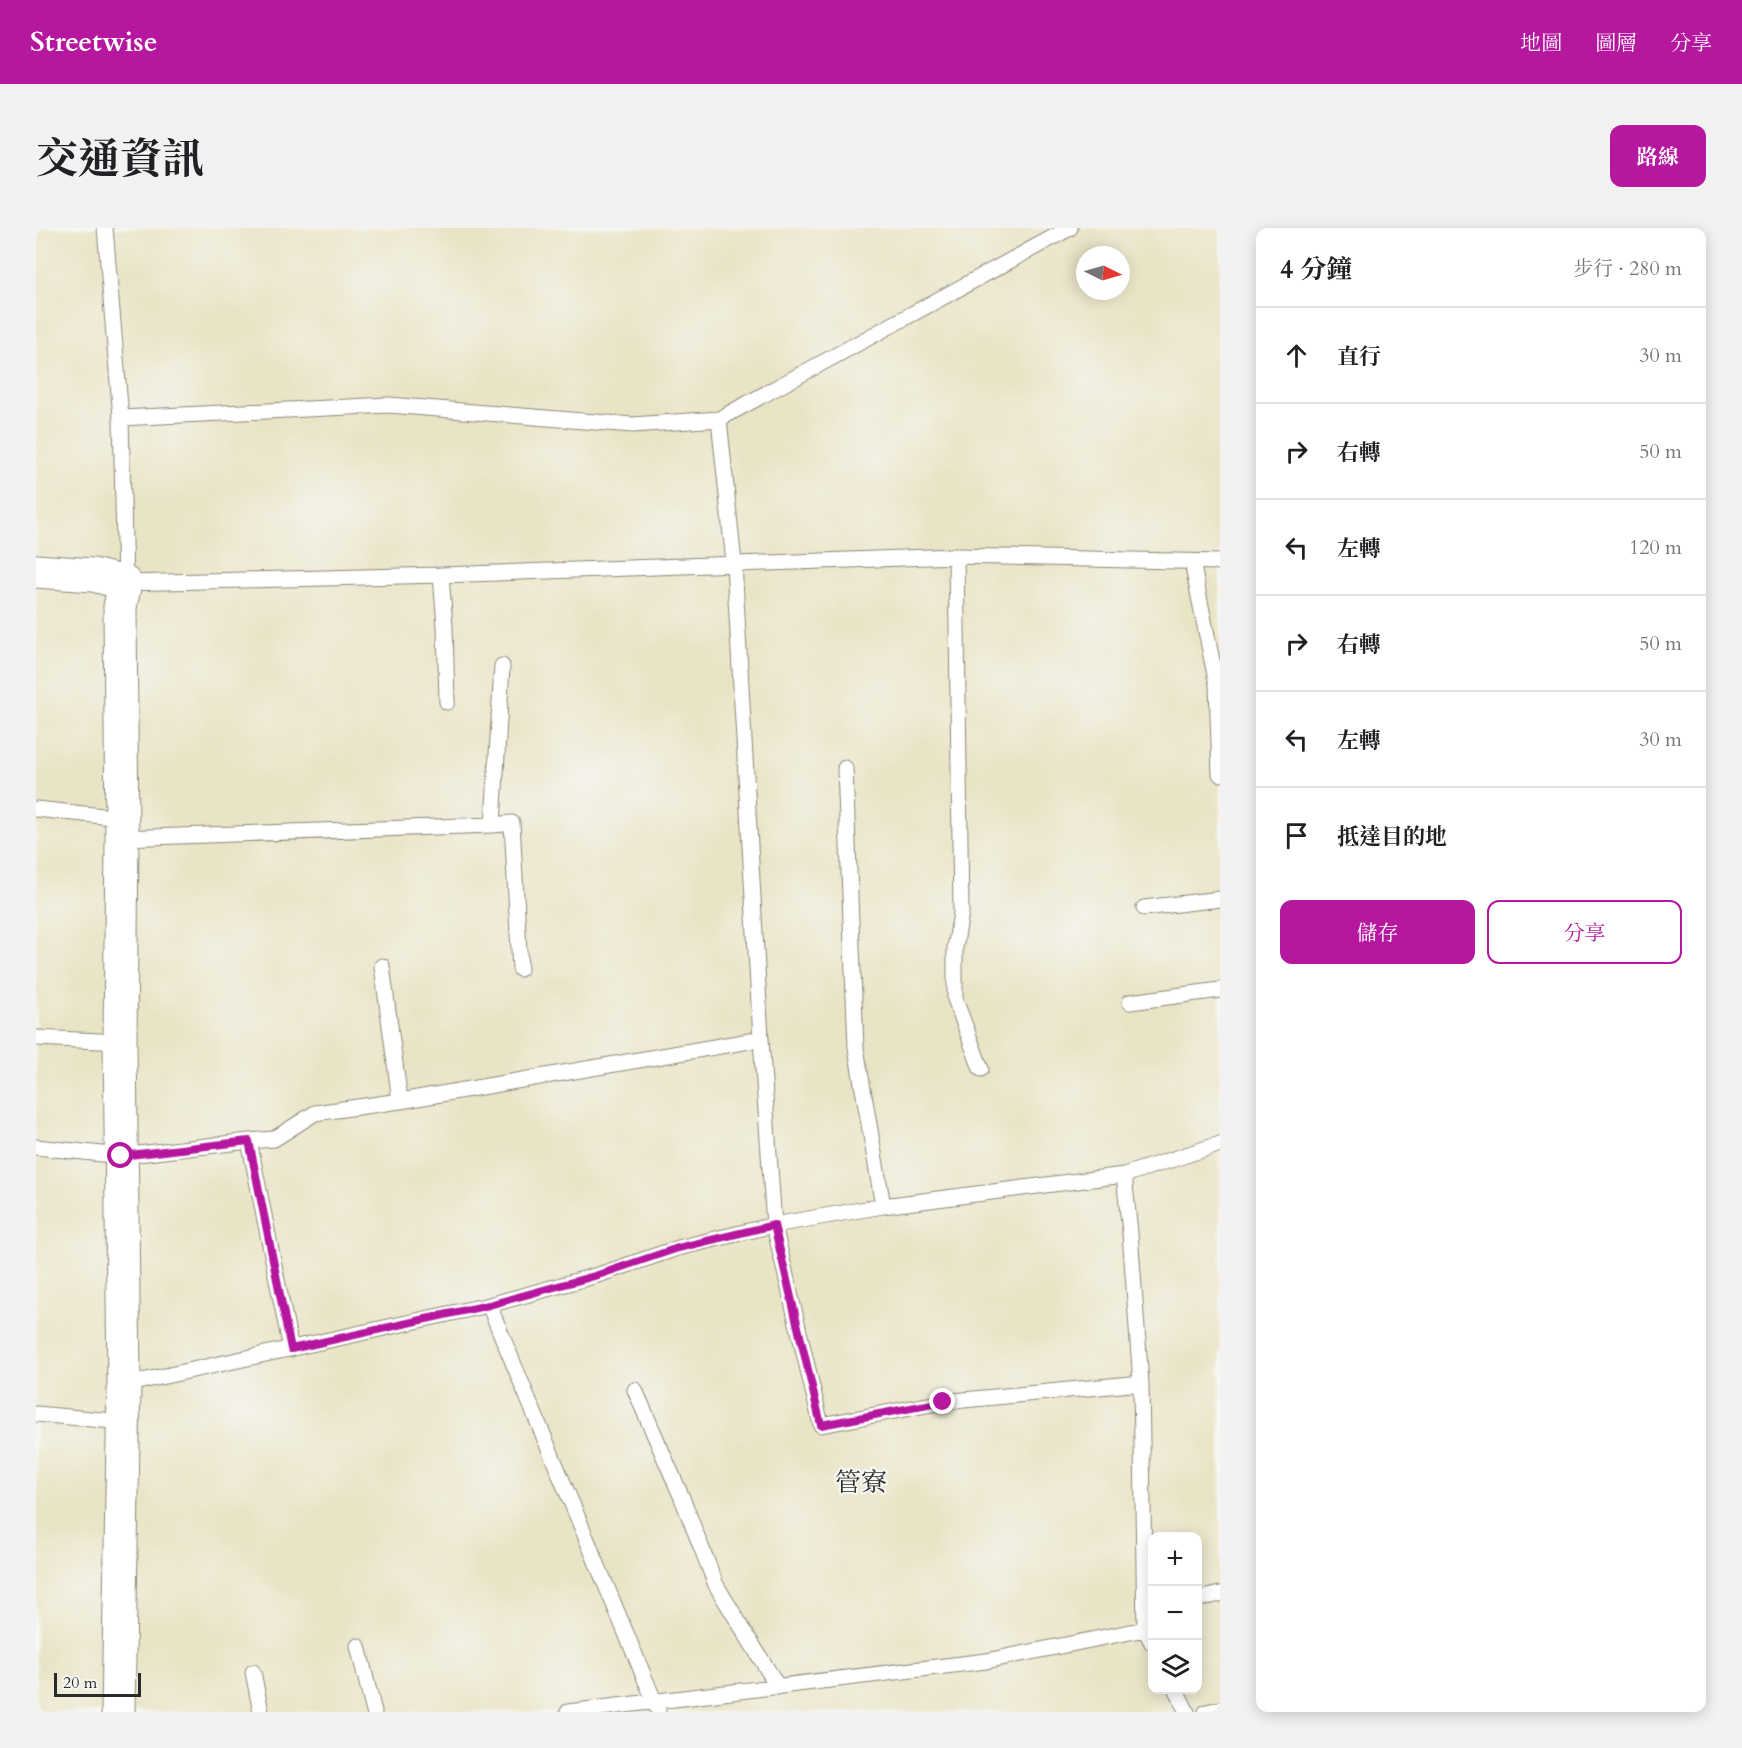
<!DOCTYPE html>
<html lang="zh-TW">
<head>
<meta charset="utf-8">
<style>
	:root { --surface:#fff; --page:#f2f2f2; --text:#202124; --muted:#757577; --line:#e0e0e0; --accent:#b5179e }
	body { margin:0; font-family:Cardo,"Noto Serif TC",serif; background:var(--page); color:var(--text) }
	.controls { position:absolute; right:18px; bottom:18px; display:grid; overflow:hidden; border-radius:12px; box-shadow:0 3px 15px #0003 }
	.controls button { width:54px; height:54px; display:grid; place-items:center; padding:0; border:0; border-bottom:2px solid var(--line); background:var(--surface); color:var(--text); font:30px sans-serif }
	.compass { position:absolute; left:1040px; top:18px; width:54px; height:54px; border-radius:50%; background:var(--surface); box-shadow:0 3px 15px #0003; rotate:95deg }
	.scale { position:absolute; left:18px; bottom:15px; width:87px; box-sizing:border-box; padding-left:6px; border:3px solid #2b2b2b; border-top:0; font-size:16px; line-height:21px; white-space:nowrap; color:#2b2b2b; -webkit-text-stroke:4px #f6f6f2; paint-order:stroke }
	.stop { position:absolute; width:18px; height:18px; margin:-14px; border:4px solid #b5179e; border-radius:50%; background:#fff }
	.stop.end { background:#b5179e; border-color:#fff; box-shadow:0 2px 6px #0008 }
	.list { margin:0; padding:0; list-style:none }
	h2 { display:flex; justify-content:space-between; align-items:center; height:78px; margin:0; padding:0 24px; font-size:26px }
	h2 small { font-size:20px; font-weight:400; color:var(--muted) }
	.list li { display:grid; grid-template-columns:39px 1fr auto; gap:18px; align-items:center; box-sizing:border-box; height:96px; padding:0 24px; border-top:2px solid var(--line) }
	.list b { display:block; font-size:22px; white-space:nowrap }
	.list em { font-size:20px; font-style:normal; color:var(--muted) }
	.actions { display:flex; gap:12px; padding:18px 24px }
	.actions a { flex:1; padding:14px 0; border:2px solid var(--accent); border-radius:12px; text-align:center; font-size:21px; color:var(--accent) }
	.actions .main { background:var(--accent); color:#fff }
	.icon { flex:none; width:33px; height:33px; fill:none; stroke:currentColor; stroke-width:2; stroke-linecap:round; stroke-linejoin:round }
	.map { position:relative; flex:none; width:1184px; height:1484px; overflow:hidden; border-radius:12px }
	header { display:flex; align-items:center; gap:36px; box-sizing:border-box; height:84px; padding:0 30px; background:var(--accent); color:#fff }
	header strong { font-size:28px }
	nav { display:flex; gap:33px; margin-inline-start:auto; font-size:21px }
	.intro { display:flex; align-items:center; justify-content:space-between; box-sizing:border-box; height:144px; padding:0 36px }
	h1 { margin:0; font-size:42px }
	.button { padding:15px 27px; border-radius:12px; background:var(--accent); color:#fff; font-size:21px; font-weight:700 }
	main { display:flex; gap:36px; padding:0 36px }
	aside { flex:1; background:var(--surface); border-radius:12px; box-shadow:0 3px 15px #0003 }
	.map>svg:first-child { display:block }
	.lines { fill:none; stroke-linecap:round; stroke-linejoin:round }
	.lane-casing { stroke:#8a8878; stroke-width:17 }
	.secondary-casing { stroke:#8a8878; stroke-width:35 }
	.lane { stroke:#fff; stroke-width:15 }
	.secondary { stroke:#fff; stroke-width:33 }
	.route { stroke:#b5179e; stroke-width:8 }
	.labels { text-anchor:middle; stroke-width:4.5; stroke-linejoin:round; paint-order:stroke }
	.quarter-label { font-size:26px; fill:#2b2b2b; stroke:#f6f6f2 }
</style>
</head>
<body>
<header>
<strong>Streetwise</strong>
<nav><a>地圖</a><a>圖層</a><a>分享</a></nav>
</header>
<div class="intro"><h1>交通資訊</h1><a class="button">路線</a></div>
<main>
<div class="map">
<svg width="1184" height="1484" viewBox="0 0 1184 1484">
	<rect width="100%" height="100%" fill="#f6f6f2"/>
	<filter id="ink" filterUnits="userSpaceOnUse"><feTurbulence type="fractalNoise" baseFrequency=".0167" numOctaves="2"/><feDisplacementMap in="SourceGraphic" scale="12" xChannelSelector="R" yChannelSelector="G"/><feConvolveMatrix kernelMatrix="1 2 1 2 8 2 1 2 1" color-interpolation-filters="sRGB"/></filter>
	<filter id="wash" filterUnits="userSpaceOnUse"><feTurbulence type="fractalNoise" baseFrequency=".008" numOctaves="4" result="noise"/><feDisplacementMap in="SourceGraphic" scale="24" xChannelSelector="R" yChannelSelector="G"/><feGaussianBlur stdDeviation="1.35" result="paint"/><feColorMatrix in="noise" values="0 0 0 0 0 0 0 0 0 0 0 0 0 0 0 0 0 1.4 0 .05"/><feComposite in="paint" operator="in"/></filter>
	<g filter="url(#wash)">
		<rect width="100%" height="100%" fill="#eae4c6"/>
	</g>
	<g filter="url(#ink)">
		<g class="lines">
			<defs>
				<path id="lane" d="M69 0 85 190 89 355 405 347 920 328 1184 334
					M85 190 353 177 596 197 683 191 698 335 725 811 738 997 785 1197 907 1174 1105 1155
					M683 191 1034 0
					M920 328 925 685 919 720V771L945 841
					M1156 334 1181 457 1184 546
					M405 347 409 398 411 474
					M809 540 820 820 847 978
					M0 581 86 590
					M457 597 476 595 484 741
					M86 610 457 597 466 438
					M1108 680 1184 671
					M346 738 364 873 725 811
					M1094 774 1184 762
					M0 810 84 814
					M213 913 238 911 279 885 364 873
					M0 919 85 928 213 913 255 1121
					M1088 947 1094 1005 1105 1155 1109 1401 1116 1415
					M453 1077 622 1482
					M88 1157 453 1077 562 1047 642 1020 738 997 847 978 1088 947 1184 916
					M599 1162 646 1270 680 1357 742 1459
					M0 1186 88 1194
					M1162 1371 1184 1366
					M322 1418 338 1484
					M217 1444 225 1484
					M1140 1462 1151 1484
					M532 1484 950 1433 1109 1401 1116 1394
					M1170 1484 1184 1481"/>
				<path id="secondary" d="M0 343 57 347 89 355 84 379 86 610 84 814 88 1157 82 1484"/>
			</defs>
			<use href="#lane" class="lane-casing"/>
			<use href="#secondary" class="secondary-casing"/>
			<use href="#lane" class="lane"/>
			<use href="#secondary" class="secondary"/>
		</g>
	</g>
	<g class="lines" filter="url(#ink)">
		<path class="route" d="M85 928 213 913 255 1121 453 1077 562 1047 642 1020 738 997 785 1197 907 1174"/>
	</g>
	<g class="labels">
		<g class="quarter-label">
			<text x="825" y="1263">管寮</text>
		</g>
	</g>
</svg>
<div class="controls">
<button>+</button>
<button>−</button>
<button><svg class="icon" aria-label="layers" viewBox="0 0 24 24"><path d="M12 4l9 5-9 5-9-5zM3 14l9 5 9-5"/></svg></button>
</div>
<svg class="compass" viewBox="-18 -18 36 36"><path d="M0-13l5 13h-10z" fill="#e53935"/><path d="M0 13l5-13h-10z" fill="#757577"/></svg>
<div class="scale">20 m</div>
<div class="stop" style="left:85px;top:928px"></div>
<div class="stop end" style="left:907px;top:1174px"></div>
</div>
<aside>
<h2>4 分鐘<small>步行 · 280 m</small></h2>
<ul class="list">
<li><svg class="icon" aria-label="ahead" viewBox="0 0 24 24"><path d="M12 20V5M6 11l6-6 6 6"/></svg><div><b>直行</b></div><em>30 m</em></li>
<li><svg class="icon" aria-label="right" viewBox="0 0 24 24"><path d="M7 20v-9h11M14 6l5 5-5 5"/></svg><div><b>右轉</b></div><em>50 m</em></li>
<li><svg class="icon" aria-label="left" viewBox="0 0 24 24"><path d="M17 20v-9H6M10 6l-5 5 5 5"/></svg><div><b>左轉</b></div><em>120 m</em></li>
<li><svg class="icon" aria-label="right" viewBox="0 0 24 24"><path d="M7 20v-9h11M14 6l5 5-5 5"/></svg><div><b>右轉</b></div><em>50 m</em></li>
<li><svg class="icon" aria-label="left" viewBox="0 0 24 24"><path d="M17 20v-9H6M10 6l-5 5 5 5"/></svg><div><b>左轉</b></div><em>30 m</em></li>
<li><svg class="icon" aria-label="arrive" viewBox="0 0 24 24"><path d="M6 21V4h12l-3 4 3 4H6"/></svg><div><b>抵達目的地</b></div></li>
</ul>
<div class="actions"><a class="main">儲存</a><a>分享</a></div>
</aside>
</main>
</body>
</html>
